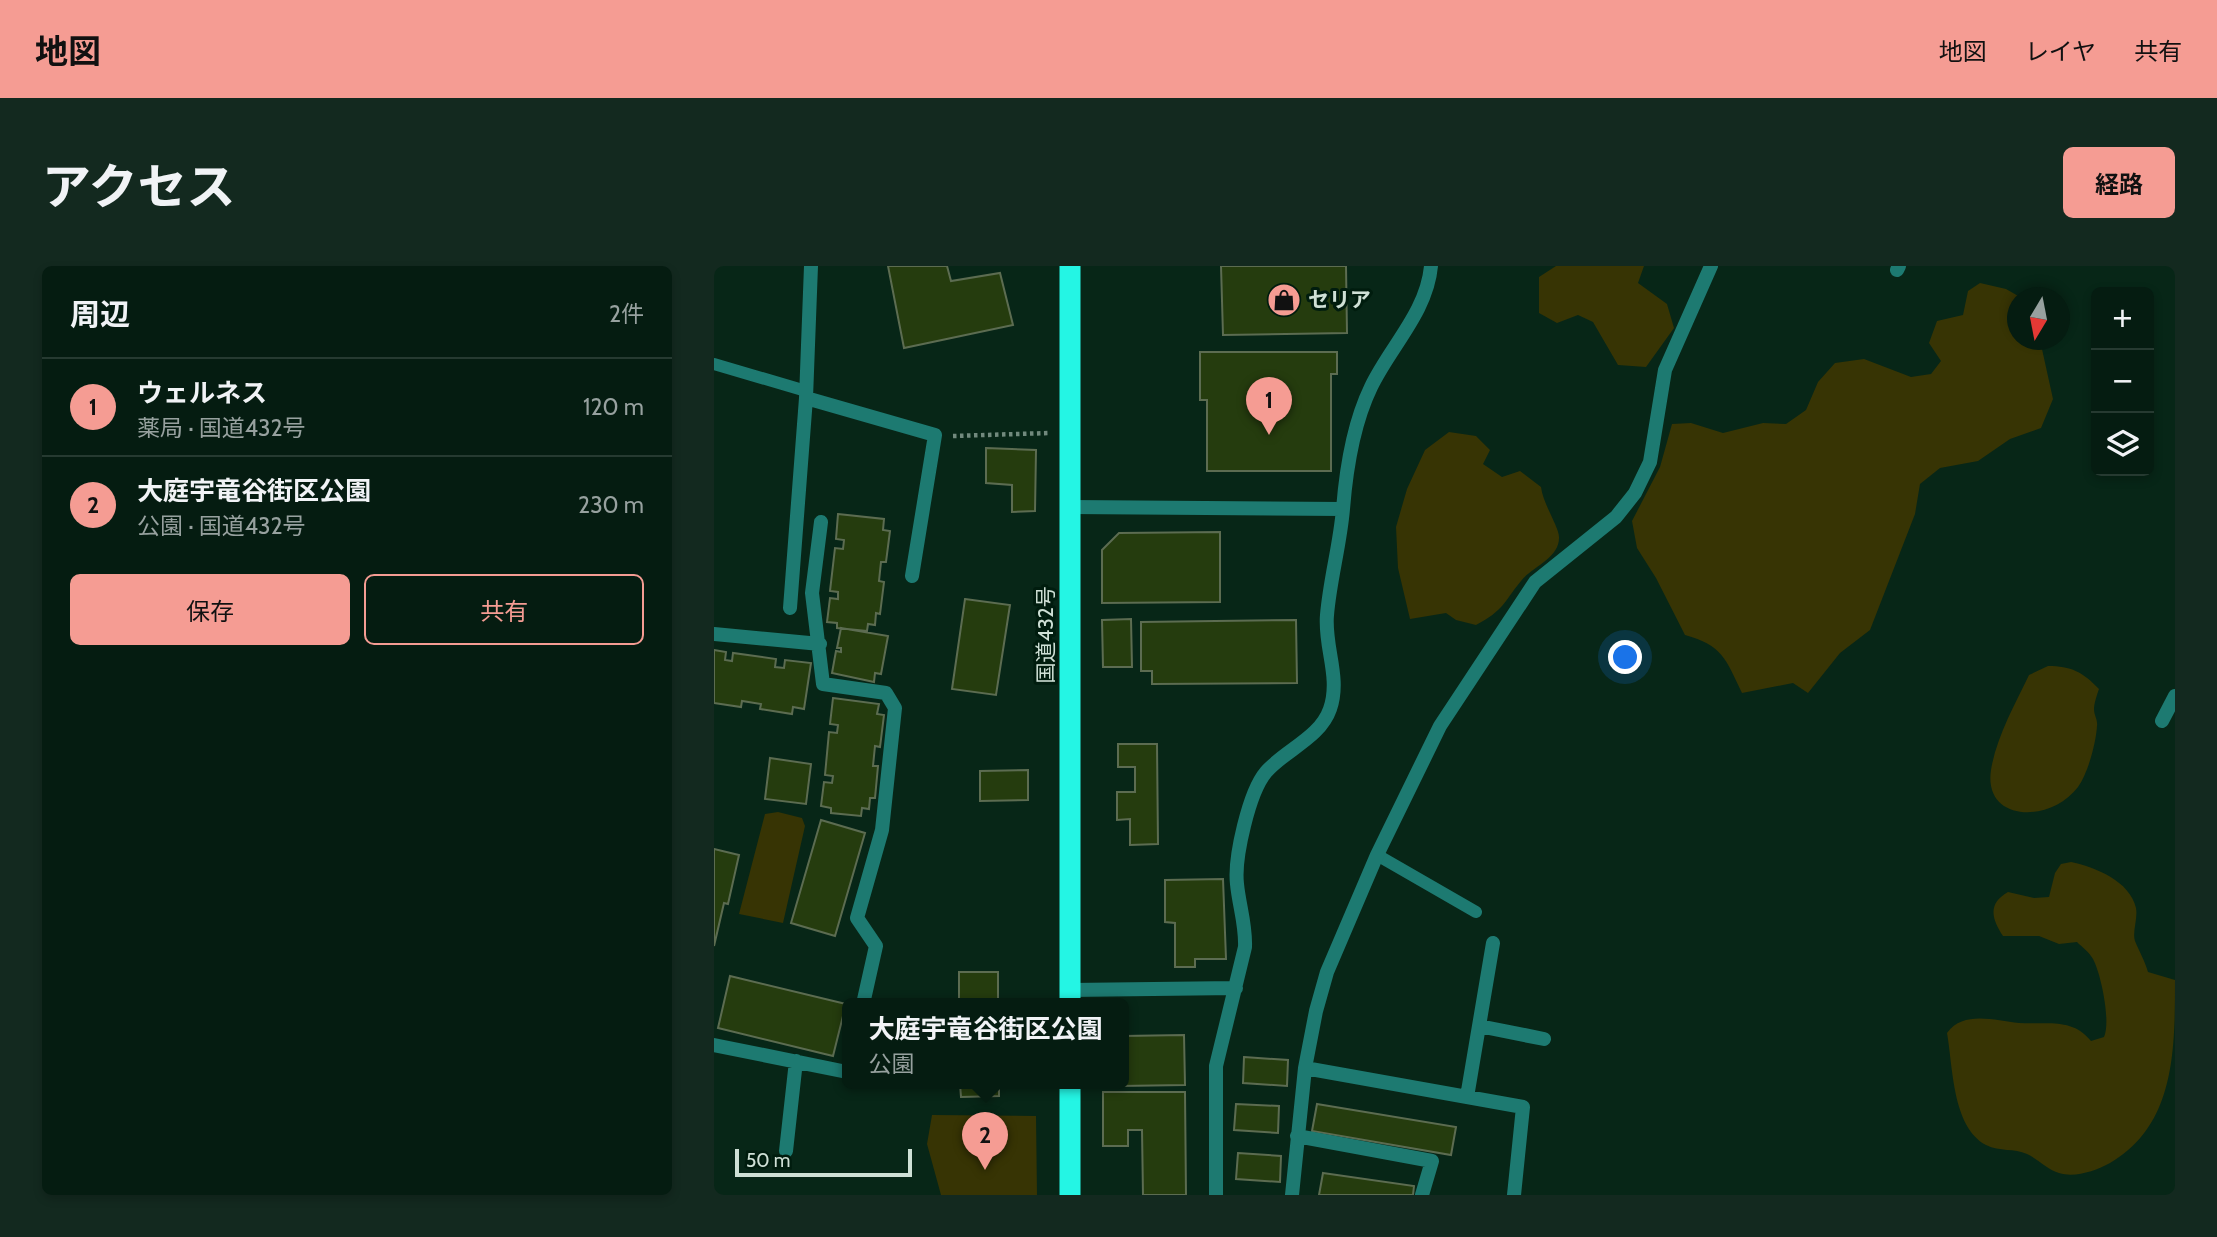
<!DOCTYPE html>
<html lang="ja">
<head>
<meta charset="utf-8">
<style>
	:root { --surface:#051c11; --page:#13291f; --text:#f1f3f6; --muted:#97a19f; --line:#263a31; --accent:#f59c93 }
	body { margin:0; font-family:Cabin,"Noto Sans JP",sans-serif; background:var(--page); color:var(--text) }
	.controls { position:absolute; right:21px; top:21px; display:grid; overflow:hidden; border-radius:10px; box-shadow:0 4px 10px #0003 }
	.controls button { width:63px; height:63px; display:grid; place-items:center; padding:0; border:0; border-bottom:2px solid var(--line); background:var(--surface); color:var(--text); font:35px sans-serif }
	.compass { position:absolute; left:1293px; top:21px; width:63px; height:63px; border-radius:50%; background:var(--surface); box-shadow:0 4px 10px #0003; rotate:190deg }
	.scale { position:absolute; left:21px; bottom:18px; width:177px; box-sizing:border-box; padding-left:7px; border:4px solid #cfe0d6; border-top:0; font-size:19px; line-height:24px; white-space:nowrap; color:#cfe0d6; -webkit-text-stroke:5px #001c0e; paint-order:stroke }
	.you { position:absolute; left:912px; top:392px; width:24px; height:24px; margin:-18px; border:5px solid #fff; border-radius:50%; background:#1a73e8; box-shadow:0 0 0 10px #1a73e833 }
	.badge { display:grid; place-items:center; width:46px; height:46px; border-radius:50%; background:var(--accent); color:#111; font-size:23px; font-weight:700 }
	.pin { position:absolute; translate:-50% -58px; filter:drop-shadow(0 2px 4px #0008) }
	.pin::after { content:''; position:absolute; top:37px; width:24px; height:21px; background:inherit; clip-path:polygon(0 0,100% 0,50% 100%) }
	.popup { position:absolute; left:128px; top:732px; width:287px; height:91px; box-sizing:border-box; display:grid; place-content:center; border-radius:10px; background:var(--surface); filter:drop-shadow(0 2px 5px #0005); font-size:23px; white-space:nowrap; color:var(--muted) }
	.popup b { font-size:26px; color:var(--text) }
	.popup::after { content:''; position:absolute; left:50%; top:100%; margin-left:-14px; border:14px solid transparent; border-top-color:var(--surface) }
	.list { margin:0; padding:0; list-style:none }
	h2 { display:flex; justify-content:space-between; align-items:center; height:91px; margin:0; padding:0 28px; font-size:30px }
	h2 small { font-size:23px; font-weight:400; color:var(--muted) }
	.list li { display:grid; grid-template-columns:46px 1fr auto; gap:21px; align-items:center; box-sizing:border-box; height:98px; padding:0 28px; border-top:2px solid var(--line) }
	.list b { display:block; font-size:26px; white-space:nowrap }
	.list p { margin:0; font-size:23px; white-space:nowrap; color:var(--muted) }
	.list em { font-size:23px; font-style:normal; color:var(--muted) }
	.actions { display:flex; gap:14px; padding:21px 28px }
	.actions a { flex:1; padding:16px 0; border:2px solid var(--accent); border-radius:10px; text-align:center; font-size:24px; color:var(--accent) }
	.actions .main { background:var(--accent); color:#111 }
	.icon { flex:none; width:38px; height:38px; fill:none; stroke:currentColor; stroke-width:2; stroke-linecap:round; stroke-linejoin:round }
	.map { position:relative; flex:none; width:1461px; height:929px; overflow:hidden; border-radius:10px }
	header { display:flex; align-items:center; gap:42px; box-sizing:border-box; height:98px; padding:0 35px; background:var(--accent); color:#111 }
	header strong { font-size:33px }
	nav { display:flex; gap:38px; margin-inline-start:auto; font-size:24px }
	.intro { display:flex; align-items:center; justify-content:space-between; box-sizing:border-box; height:168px; padding:0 42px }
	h1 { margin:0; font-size:49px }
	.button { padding:18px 32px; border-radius:10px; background:var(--accent); color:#111; font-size:24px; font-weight:700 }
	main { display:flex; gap:42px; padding:0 42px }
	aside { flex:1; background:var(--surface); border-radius:10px; box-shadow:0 4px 10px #0003 }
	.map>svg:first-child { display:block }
	.green { fill:#373404 }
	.building { fill:#253c0e; stroke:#5c6c51; stroke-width:2 }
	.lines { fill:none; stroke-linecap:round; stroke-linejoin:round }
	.path { stroke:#71897d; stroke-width:4.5; stroke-dasharray:3.5 3.5; stroke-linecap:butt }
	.lane { stroke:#1d7a71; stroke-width:12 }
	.street { stroke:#1d7a71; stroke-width:14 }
	.highway { stroke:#24f5e4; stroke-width:21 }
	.labels { text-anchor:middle; stroke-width:6; stroke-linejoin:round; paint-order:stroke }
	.poi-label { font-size:21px; font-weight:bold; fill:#cfe0d6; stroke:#001c0e; text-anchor:start }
	.street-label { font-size:21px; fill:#cfe0d6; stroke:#001c0e }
</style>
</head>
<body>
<header>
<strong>地図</strong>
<nav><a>地図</a><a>レイヤ</a><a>共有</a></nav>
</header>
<div class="intro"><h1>アクセス</h1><a class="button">経路</a></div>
<main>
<aside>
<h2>周辺<small>2件</small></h2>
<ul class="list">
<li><span class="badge">1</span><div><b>ウェルネス</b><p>薬局 · 国道432号</p></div><em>120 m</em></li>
<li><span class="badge">2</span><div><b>大庭宇竜谷街区公園</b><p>公園 · 国道432号</p></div><em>230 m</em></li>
</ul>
<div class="actions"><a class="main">保存</a><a>共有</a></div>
</aside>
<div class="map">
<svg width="1461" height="929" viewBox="0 0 1461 929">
	<rect width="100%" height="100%" fill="#072617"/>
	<path class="green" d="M842 0H930L924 17 953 38 960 62 932 101 904 99 879 56 864 49 843 57 825 47V11Z
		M1266 17 1292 23 1306 31 1304 74H1326L1339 133 1327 162 1296 173 1264 195 1226 202 1206 218 1201 248 1156 364 1126 387 1094 427 1079 417 1028 427C1012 393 1008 379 971 369L942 312 923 282 918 255 946 201 958 158 977 157 1009 167 1049 157 1072 158 1092 144 1104 116 1121 97 1150 93 1197 111 1217 108 1227 95 1215 77 1223 55 1249 49 1254 25Z
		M735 166 762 170 776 184 769 198 788 211 806 205 827 221C829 238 845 261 845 271 846 292 818 301 807 315 789 337 790 344 762 359L742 354 732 347 696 353 684 302 682 261 693 223 711 184Z
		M1334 400C1357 400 1369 406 1385 423 1383 429 1380 437 1380 444 1380 449 1384 454 1383 460 1382 477 1374 507 1364 521 1336 558 1269 556 1277 504 1282 472 1301 438 1315 409Z
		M64 546 88 552 91 560 69 657 25 648 51 548Z
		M1357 596C1381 601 1416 615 1422 642 1424 653 1418 666 1421 675 1425 685 1431 695 1434 706L1461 714C1461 785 1461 859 1396 897 1381 905 1361 912 1345 907 1334 904 1324 893 1313 888 1300 882 1286 886 1272 879 1238 861 1239 800 1233 767 1250 744 1281 755 1305 757 1332 759 1358 751 1377 775L1390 771C1397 755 1387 708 1379 693 1375 686 1368 681 1363 676L1345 678 1325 670H1289C1278 653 1273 638 1294 626L1320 632 1335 631 1341 607 1347 598Z
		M218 849 322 850 323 929H227L213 878Z"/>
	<path class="building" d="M174 0H233L237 15 286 7 299 59 190 82Z
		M507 0H632L633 67 509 69Z
		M486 86H623V108H617V205H493V134H486Z
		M272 182 322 184 321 245 298 246V219L272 217Z
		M124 248 170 253 169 264 176 265 172 296H167L165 315 170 316 166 348 162 347 161 359 154 358 153 365 123 362V357L113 356 116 332 124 333V326L116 325 121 282 129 283 130 274 122 273Z
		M506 266V336L388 337V284L405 267Z
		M251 333 296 339 282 429 238 423Z
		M417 353 418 401H389L388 354Z
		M582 354 583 417 438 418V405H427V356Z
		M127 362 174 370 167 408 161 407 160 416 118 407 122 385 127 386V382H123Z
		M0 384 12 386 11 394 18 395 19 387 62 393 61 401 70 402 71 394 97 397 90 443 79 441 78 448 46 443 47 438 28 435 27 441 0 437Z
		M119 432 165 438 163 448 170 449 166 481 161 480 159 500H164L161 532H156L155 543 148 542 147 550 117 547V542L107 540 110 516 118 517 119 510 111 509 115 466 123 467 124 459 116 458Z
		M404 478H443L444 578 416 579V553L403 554V526H421V501H404Z
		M56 492 97 498 92 538 51 533Z
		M314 504V534L266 535V505Z
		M107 554 151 567 121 670 77 657Z
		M0 583 25 589 14 638 10 637 0 680Z
		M509 613 512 693H481V701H461V657L451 656V614Z
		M245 706H284V738H245Z
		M16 710 132 738 119 790 4 762Z
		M470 769 471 819 405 820 409 818V770Z
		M530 791 574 794 573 820 529 817Z
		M246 818H285V830L247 831Z
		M389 826H471L472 929H429L428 864H414V880H389Z
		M522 838 565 840 564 867 520 864Z
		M603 838 742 861 737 889 598 865Z
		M524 887 567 890 566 916 522 913Z
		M609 907 700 920 699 929H605Z"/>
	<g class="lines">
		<path class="path" d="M239 170 335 167"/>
		<path class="lane" d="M0 98 92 125
			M663 589 762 646"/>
		<path class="street" d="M1183 4 1185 0
			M92 132 97 0
			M356 241 629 243C632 205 640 156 657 121 676 81 713 46 717 0
			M107 256 98 327 109 418 172 427 181 442 168 564 143 652 162 680 149 738
			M76 342 92 132 221 169 198 310
			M0 368 106 378
			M1448 455 1461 430
			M356 724 522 722
			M765 760 830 773
			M0 779 133 806
			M591 802 809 841 800 929
			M753 831 779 677
			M583 870 718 895 708 929
			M72 885 82 795
			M502 929V800L531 681C532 659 525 639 523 618 520 592 535 526 552 506 571 484 606 472 616 443 627 411 610 381 613 349 616 313 626 279 629 243
			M578 929 591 802 602 745 613 706 663 589 726 460 821 316 902 251 921 227 936 196 951 104 997 0"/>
		<path class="highway" d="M356 738V0
			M356 818V929"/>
	</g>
	<defs>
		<symbol id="shop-disc" viewBox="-11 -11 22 22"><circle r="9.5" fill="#f59c93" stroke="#001c0e"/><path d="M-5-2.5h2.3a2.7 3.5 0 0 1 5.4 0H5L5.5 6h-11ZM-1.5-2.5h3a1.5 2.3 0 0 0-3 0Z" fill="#111"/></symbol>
	</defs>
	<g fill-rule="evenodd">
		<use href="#shop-disc" x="551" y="15" width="38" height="38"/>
	</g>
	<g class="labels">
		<g class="poi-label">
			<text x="594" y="41">セリア</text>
		</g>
		<g class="street-label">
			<text transform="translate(332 369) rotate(-90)" y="7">国道432号</text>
		</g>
	</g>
</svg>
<div class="controls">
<button>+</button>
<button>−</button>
<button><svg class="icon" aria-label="layers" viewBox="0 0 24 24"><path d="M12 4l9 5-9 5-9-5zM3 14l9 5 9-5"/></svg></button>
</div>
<svg class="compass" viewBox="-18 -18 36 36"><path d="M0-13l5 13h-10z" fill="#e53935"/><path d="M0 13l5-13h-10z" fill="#97a19f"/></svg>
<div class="scale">50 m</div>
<div class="you"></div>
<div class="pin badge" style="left:555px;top:169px">1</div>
<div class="pin badge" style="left:271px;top:904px">2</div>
<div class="popup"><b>大庭宇竜谷街区公園</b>公園</div>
</div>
</main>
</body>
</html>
